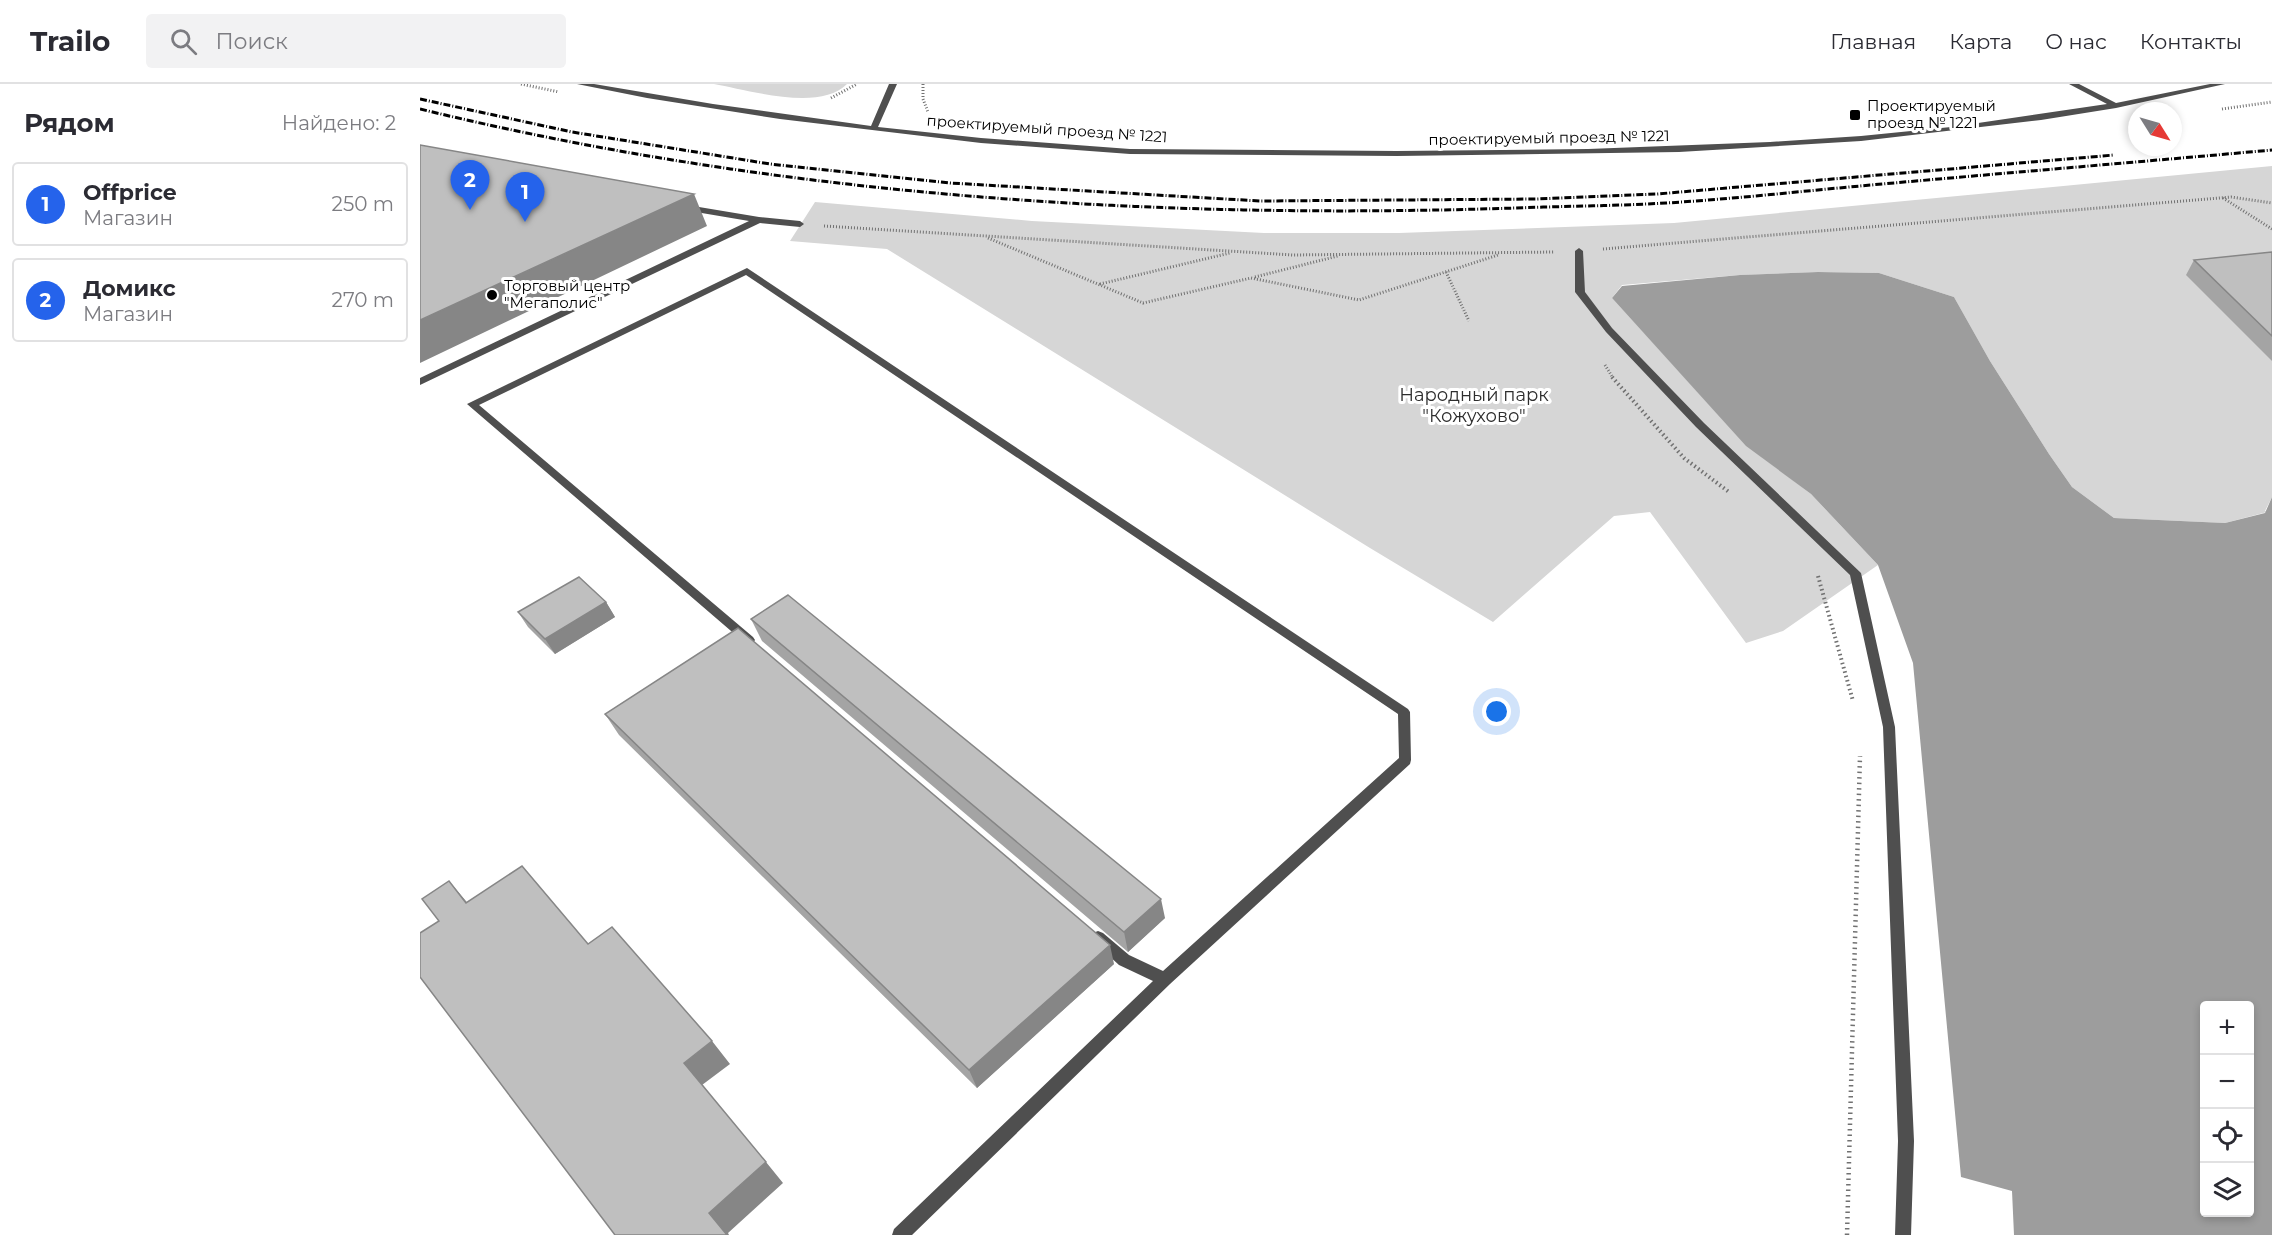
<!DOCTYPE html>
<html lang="ru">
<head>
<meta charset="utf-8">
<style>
	:root { --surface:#fff; --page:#f2f2f3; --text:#2b2b33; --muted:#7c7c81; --line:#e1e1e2; --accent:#2563eb }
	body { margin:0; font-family:Montserrat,sans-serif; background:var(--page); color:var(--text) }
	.controls { position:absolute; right:18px; bottom:18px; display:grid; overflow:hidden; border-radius:6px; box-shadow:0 3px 9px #0003 }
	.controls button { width:54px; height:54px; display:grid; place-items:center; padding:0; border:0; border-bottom:2px solid var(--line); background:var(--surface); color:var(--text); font:30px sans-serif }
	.compass { position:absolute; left:1708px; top:18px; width:54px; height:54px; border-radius:50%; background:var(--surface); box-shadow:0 3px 9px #0003; rotate:127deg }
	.you { position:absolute; left:1077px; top:628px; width:21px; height:21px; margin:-15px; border:4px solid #fff; border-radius:50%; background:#1a73e8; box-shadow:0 0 0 9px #1a73e833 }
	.badge { display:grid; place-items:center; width:39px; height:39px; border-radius:50%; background:var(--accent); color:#fff; font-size:20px; font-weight:700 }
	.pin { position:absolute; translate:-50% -50px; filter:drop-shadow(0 2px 3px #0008) }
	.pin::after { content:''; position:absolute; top:32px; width:21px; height:18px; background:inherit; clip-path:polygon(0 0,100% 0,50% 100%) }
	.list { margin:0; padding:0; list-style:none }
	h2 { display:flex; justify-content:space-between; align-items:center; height:78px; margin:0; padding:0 24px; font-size:26px }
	h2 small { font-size:20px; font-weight:400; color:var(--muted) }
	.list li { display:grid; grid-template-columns:39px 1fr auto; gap:18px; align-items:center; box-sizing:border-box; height:84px; margin:0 12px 12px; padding:0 12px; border:2px solid var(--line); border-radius:6px }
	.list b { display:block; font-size:22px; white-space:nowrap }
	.list p { margin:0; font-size:20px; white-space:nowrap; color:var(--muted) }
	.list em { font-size:20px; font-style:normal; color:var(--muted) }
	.icon { flex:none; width:33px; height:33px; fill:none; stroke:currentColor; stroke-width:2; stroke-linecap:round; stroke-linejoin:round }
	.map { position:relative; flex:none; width:1852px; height:1151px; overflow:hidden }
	header { display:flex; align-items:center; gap:36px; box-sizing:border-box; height:84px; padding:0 30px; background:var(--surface); border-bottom:2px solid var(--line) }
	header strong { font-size:28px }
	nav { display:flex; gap:33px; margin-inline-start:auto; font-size:21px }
	.search { width:420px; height:54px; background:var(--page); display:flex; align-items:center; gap:15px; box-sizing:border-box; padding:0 21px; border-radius:6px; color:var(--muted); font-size:22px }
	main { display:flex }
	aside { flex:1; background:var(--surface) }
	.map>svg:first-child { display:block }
	.green { fill:#d6d6d6 }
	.water { fill:#9d9d9d; fill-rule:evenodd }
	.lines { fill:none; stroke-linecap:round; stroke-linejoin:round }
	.path-far2 { stroke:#717171; stroke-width:3; stroke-dasharray:1 2; stroke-linecap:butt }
	.path-far1 { stroke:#717171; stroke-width:4; stroke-dasharray:1.5 3; stroke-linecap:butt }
	.path { stroke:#717171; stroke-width:4.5; stroke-dasharray:1.5 4; stroke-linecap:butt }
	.service { fill:#4f4f4f; fill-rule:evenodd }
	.minor { fill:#4f4f4f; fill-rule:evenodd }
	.rail { stroke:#000; stroke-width:3; stroke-dasharray:7 2 1 2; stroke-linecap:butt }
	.wall { fill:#a4a4a4 }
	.shaded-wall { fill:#868686 }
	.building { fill:#bfbfbf; stroke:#868686; stroke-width:1.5 }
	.poi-dot { fill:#000; stroke:#fff; stroke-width:2 }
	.labels { text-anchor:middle; stroke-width:6; stroke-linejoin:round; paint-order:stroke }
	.far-poi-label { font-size:15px; fill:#000; stroke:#fff; text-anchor:start }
	.far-street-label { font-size:15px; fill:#000; stroke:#fff }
	.park-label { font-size:18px; fill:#2d2d2d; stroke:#fff }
</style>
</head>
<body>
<header>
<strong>Trailo</strong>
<div class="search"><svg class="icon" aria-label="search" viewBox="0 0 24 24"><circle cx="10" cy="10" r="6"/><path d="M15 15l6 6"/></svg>Поиск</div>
<nav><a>Главная</a><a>Карта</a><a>О нас</a><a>Контакты</a></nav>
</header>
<main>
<aside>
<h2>Рядом<small>Найдено: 2</small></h2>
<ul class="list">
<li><span class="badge">1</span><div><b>Offprice</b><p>Магазин</p></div><em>250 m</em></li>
<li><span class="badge">2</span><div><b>Домикс</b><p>Магазин</p></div><em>270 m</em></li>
</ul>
</aside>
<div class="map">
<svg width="1852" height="1151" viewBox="0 0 1852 1151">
	<rect width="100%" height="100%" fill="#fff"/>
	<path class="green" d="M294 0H427C400 28 328 6 294 0Z
		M1852 82V413L1845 427 1847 428 1805 439 1694 434 1652 403 1629 370 1570 277 1534 213 1459 189 1398 188 1320 191 1202 201 1192 214 1326 361 1391 410 1458 481 1363 547 1326 559 1230 428 1194 432 1073 538 950 464 467 165 370 157 395 118 612 137 844 149H979L1254 139Z"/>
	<path class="water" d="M1398 188 1459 189 1534 213 1570 277 1629 370 1652 403 1694 434 1805 439 1845 429 1852 413V1151H1594L1592 1107 1541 1093 1493 579 1458 481 1391 410 1326 362 1192 214 1202 202 1320 191ZM1784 922H1830V1128H1784Z"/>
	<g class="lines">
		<path class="path-far2" d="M101 0 139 8
			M503 0V15L508 28
			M411 14 437 0
			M1802 25 1852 18
			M1803 114 1852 145
			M404 142 873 171 1134 168
			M568 154 723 219 831 194 939 216 1078 171
			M1183 165 1811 113 1852 119
			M1026 188 1049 237
			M835 193 918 172
			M680 200 810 169
			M1185 281 1193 294"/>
		<path class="path-far1" d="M1192 293 1264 374 1309 408
			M1398 492 1433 617"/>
		<path class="path" d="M1427 1151 1440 672"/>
		<path class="service" d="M267 121 339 133 380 137 384 140 380 143 340 139 0 301V294L329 137 264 126 263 124Z
			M1159 164 1163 167 1165 208 1192 244 1284 339 1441 489 1475 643 1494 1057 1491 1151H1475L1478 1057 1463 643 1430 491 1276 343 1186 248 1155 208V167Z
			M327 184 988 625 990 628 991 676 990 680 750 900 492 1151H472L474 1145 733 897 699 881 673 857 671 853 673 849 678 847 683 849 709 871 743 887 979 674 978 630 326 191 59 321 333 553 335 556 333 559H325L47 320Z"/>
		<path class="minor" d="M157 0H174L293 20 451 42 469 0H477L458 43 561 54 710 65 977 67 1168 65 1350 58 1441 52 1531 43 1687 20 1649 0H1659L1696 19 1790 0H1805L1696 24 1621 36 1441 57 1259 68 977 72 710 70 561 59 360 35 227 14Z"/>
		<path class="rail" d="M0 15 152 48 350 80 530 99 840 117 1117 115 1237 110 1694 71
			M0 25C358 112 729 136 1096 124 1146 122 1196 122 1246 119 1314 115 1383 107 1451 101 1585 89 1718 78 1852 66"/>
	</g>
	<path class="wall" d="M1852 168V277L1766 191 1774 176Z
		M186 518 195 533 135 570 108 543 98 528Z
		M331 535 745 834 708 868 342 557Z
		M185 630 694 880 557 1004 199 651Z"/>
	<path class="shaded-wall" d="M274 110 287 142 0 279V236Z
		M186 518 195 533 135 570 125 555Z
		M29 797 51 823 46 819Z
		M741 815 745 834 708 868 704 848Z
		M690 861 694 880 557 1004 549 986Z
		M292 957 310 980 282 1001 264 979Z
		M346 1078 363 1099 308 1149 309 1151H307L289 1129Z"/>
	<path class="building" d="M0 61 274 110 0 236Z
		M1852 168V252L1774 176Z
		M159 493 186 518 125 555 98 528Z
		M368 511 741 815 704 848 331 535Z
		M318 544 690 861 549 986 185 630Z
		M102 782 168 860 192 843 292 957 264 979 346 1078 289 1129 307 1151H195L0 893V849L19 837 2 815 29 797 46 819Z"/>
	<g class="poi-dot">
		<rect x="1429" y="25" width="12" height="12" rx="3"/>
		<circle cx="72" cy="211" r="6"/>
	</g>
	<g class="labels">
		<g class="far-poi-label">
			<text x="1447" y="27">Проектируемый<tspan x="1447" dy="17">проезд № 1221</tspan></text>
			<text x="84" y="207">Торговый центр<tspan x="84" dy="17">"Мегаполис"</tspan></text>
		</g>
		<g class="far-street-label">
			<text transform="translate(627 45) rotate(4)" y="5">проектируемый проезд № 1221</text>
			<text transform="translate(1129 54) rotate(-1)" y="5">проектируемый проезд № 1221</text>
		</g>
		<g class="park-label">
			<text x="1054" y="317">Народный парк<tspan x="1054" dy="21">"Кожухово"</tspan></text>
		</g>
	</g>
</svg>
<div class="controls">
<button>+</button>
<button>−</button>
<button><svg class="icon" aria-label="locate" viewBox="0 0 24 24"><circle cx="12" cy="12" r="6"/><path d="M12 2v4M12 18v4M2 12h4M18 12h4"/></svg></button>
<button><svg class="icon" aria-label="layers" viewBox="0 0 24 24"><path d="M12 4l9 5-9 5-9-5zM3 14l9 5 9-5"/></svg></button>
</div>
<svg class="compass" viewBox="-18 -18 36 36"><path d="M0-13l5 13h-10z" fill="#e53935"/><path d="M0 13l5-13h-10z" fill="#7c7c81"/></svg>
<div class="you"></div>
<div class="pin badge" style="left:105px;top:138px">1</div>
<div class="pin badge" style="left:50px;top:126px">2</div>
</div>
</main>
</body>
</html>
